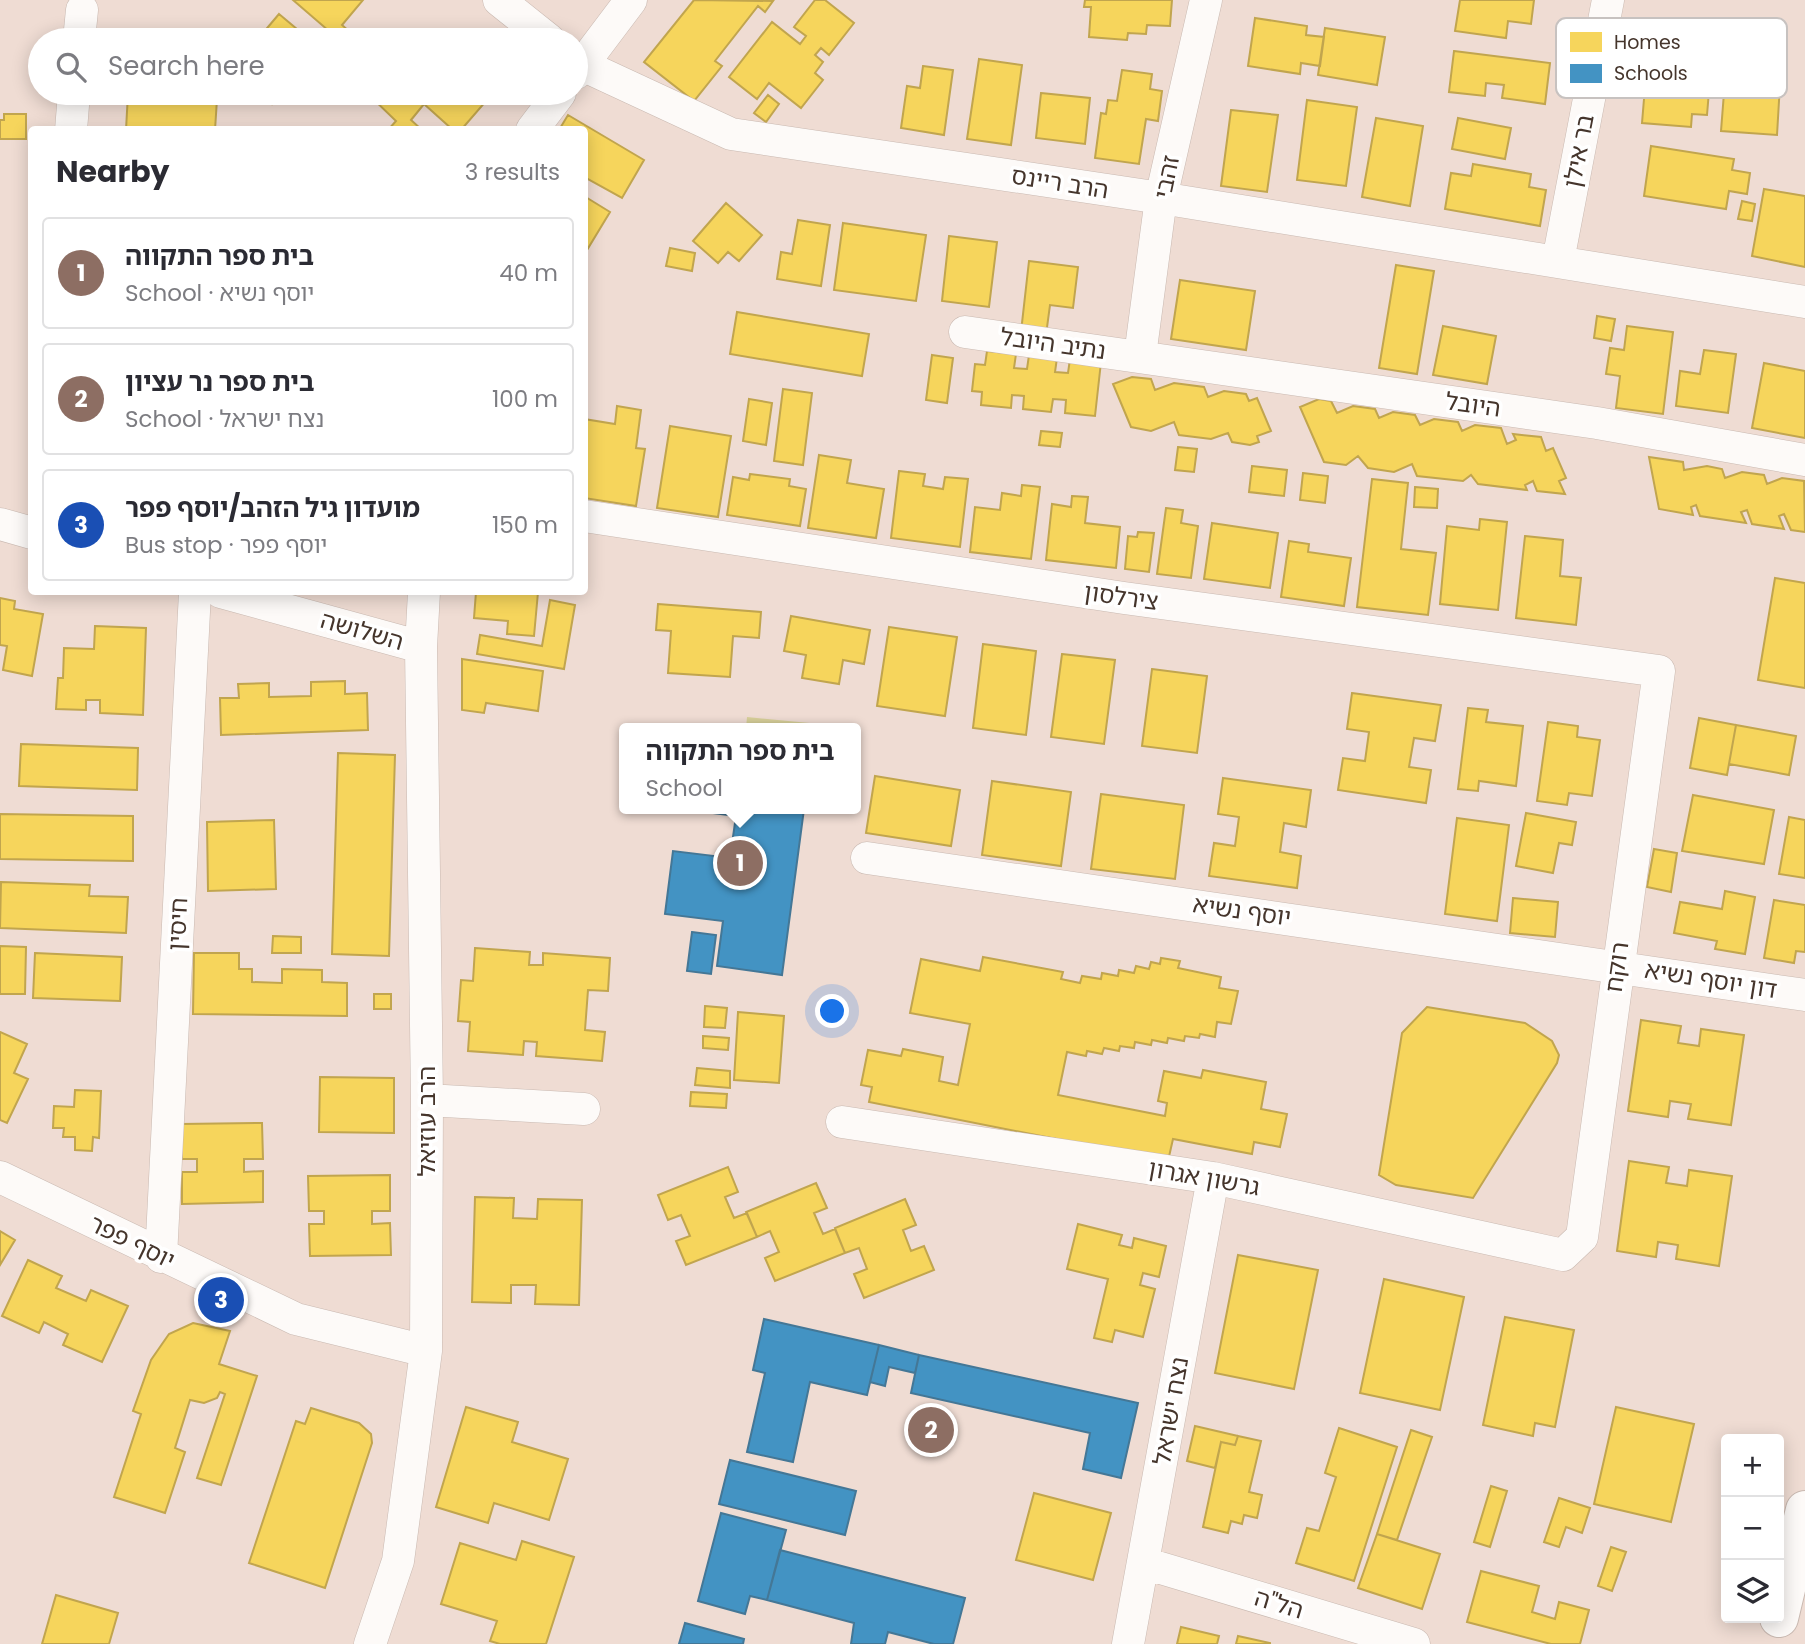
<!DOCTYPE html>
<html lang="en">
<head>
<meta charset="utf-8">
<style>
	:root { --surface:#fff; --page:#f7f7f7; --text:#2b2b33; --muted:#7c7c81; --line:#e1e1e2; --accent:#0b8043 }
	body { margin:0; font-family:Poppins,"Noto Sans Hebrew",sans-serif; background:var(--page); color:var(--text) }
	.controls { position:absolute; right:21px; bottom:21px; display:grid; overflow:hidden; border-radius:7px; box-shadow:0 4px 18px #0003 }
	.controls button { width:63px; height:63px; display:grid; place-items:center; padding:0; border:0; border-bottom:2px solid var(--line); background:var(--surface); color:var(--text); font:35px sans-serif }
	.you { position:absolute; left:833px; top:1012px; width:24px; height:24px; margin:-18px; border:5px solid #fff; border-radius:50%; background:#1a73e8; box-shadow:0 0 0 10px #1a73e833 }
	.badge { display:grid; place-items:center; width:46px; height:46px; border-radius:50%; background:var(--accent); color:#fff; font-size:23px; font-weight:700 }
	.pin { position:absolute; translate:-50% -50%; border:4px solid #fff; box-shadow:0 2px 7px #0006 }
	.popup { position:absolute; left:619px; top:723px; width:242px; height:91px; box-sizing:border-box; display:grid; place-content:center; border-radius:7px; background:var(--surface); filter:drop-shadow(0 2px 5px #0005); font-size:23px; white-space:nowrap; color:var(--muted) }
	.popup b { font-size:26px; color:var(--text) }
	.popup::after { content:''; position:absolute; left:50%; top:100%; margin-left:-14px; border:14px solid transparent; border-top-color:var(--surface) }
	.list { margin:0; padding:0; list-style:none }
	h2 { display:flex; justify-content:space-between; align-items:center; height:91px; margin:0; padding:0 28px; font-size:30px }
	h2 small { font-size:23px; font-weight:400; color:var(--muted) }
	.list li { display:grid; grid-template-columns:46px 1fr auto; gap:21px; align-items:center; box-sizing:border-box; height:112px; margin:0 14px 14px; padding:0 14px; border:2px solid var(--line); border-radius:7px }
	.list b { display:block; font-size:26px; white-space:nowrap }
	.list p { margin:0; font-size:23px; white-space:nowrap; color:var(--muted) }
	.list em { font-size:23px; font-style:normal; color:var(--muted) }
	.icon { flex:none; width:38px; height:38px; fill:none; stroke:currentColor; stroke-width:2; stroke-linecap:round; stroke-linejoin:round }
	.map { position:relative; flex:none; width:1805px; height:1644px; overflow:hidden }
	.search { position:absolute; background:var(--surface); box-shadow:0 4px 18px #0003; left:28px; top:28px; width:560px; height:77px; display:flex; align-items:center; gap:18px; box-sizing:border-box; padding:0 24px; border-radius:38px; color:var(--muted); font-size:26px }
	.panel { position:absolute; background:var(--surface); box-shadow:0 4px 18px #0003; left:28px; top:126px; width:560px; height:469px; border-radius:7px }
	.map>svg:first-child { display:block }
	.green { fill:#d8d09a }
	.homes { fill:#f6d55c; stroke:#c1a54e; stroke-width:2 }
	.schools { fill:#4393c3; stroke:#447796; stroke-width:2 }
	.lines { fill:none; stroke-linecap:round; stroke-linejoin:round }
	.minor-casing { stroke:#c9b9b1; stroke-width:33 }
	.highway-casing { stroke:#c9b9b1; stroke-width:40 }
	.minor { stroke:#fdfaf8; stroke-width:32 }
	.highway { stroke:#fdfaf8; stroke-width:38 }
	.labels { text-anchor:middle; stroke-width:7; stroke-linejoin:round; paint-order:stroke }
	.street-label { font-size:24px; fill:#45352c; stroke:#fff }
	.key { fill:#fff; stroke:#c7c2c0; stroke-width:2 }
	.key-label { font-size:19px; fill:#45352c }
</style>
</head>
<body>
<div class="map">
<svg width="1805" height="1644" viewBox="0 0 1805 1644">
	<rect width="100%" height="100%" fill="#efdcd3"/>
	<path class="green" d="M747 717 820 724V728H746Z"/>
	<path class="homes" d="M293 0H363L342 25 359 40H321L329 31Z
		M694 0 773 1 765 12 758 6 715 61 722 66 694 101 644 62Z
		M815 0H825L854 23 829 55 821 48 815 55 823 62 815 73 823 80 801 108 769 83 757 99 729 77 772 22 800 44 806 36 794 27Z
		M1085 0H1172L1170 26 1147 25 1146 34 1128 33 1127 40 1089 37 1091 7H1084Z
		M1460 0H1534L1531 24 1508 21 1506 38 1455 31Z
		M279 14 310 40H257Z
		M1255 18 1307 26 1306 35 1324 37 1320 66 1301 63 1300 74 1248 66Z
		M1325 28 1385 37 1377 85 1318 75Z
		M1454 51 1550 63 1545 104 1502 98 1504 85 1486 83 1485 96 1449 92Z
		M979 59 1022 65 1011 145 967 139Z
		M923 66 953 70 944 135 901 128 907 86 920 88Z
		M1122 70 1152 74 1150 89 1162 91 1158 121 1146 119 1139 164 1095 158 1101 113 1106 114 1108 100 1117 101Z
		M1669 76 1710 79 1707 115 1692 114 1691 127 1642 123 1645 87 1668 89Z
		M1725 80 1780 84 1777 135 1721 131Z
		M128 93H204V99H217L215 130H126Z
		M259 93H282L272 104Z
		M367 93H493L461 130H453L424 104 411 120 422 130H388L396 121Z
		M1041 93 1090 98 1085 144 1036 138Z
		M768 95 779 104 766 122 754 113Z
		M1307 100 1357 107 1346 186 1297 180Z
		M1231 110 1278 115 1267 192 1221 186Z
		M4 114H26V139H0V120H4Z
		M568 115 644 160 622 198 584 177V130H559Z
		M1376 118 1423 126 1410 206 1362 197Z
		M1458 118 1511 128 1505 159 1452 149Z
		M1651 146 1734 159 1732 170 1750 173 1747 194 1729 191 1726 209 1644 196Z
		M1473 164 1531 174 1529 187 1546 190 1540 226 1445 209 1451 173 1471 176Z
		M1764 189 1805 196V267L1752 256Z
		M584 196 610 212 587 250 584 248Z
		M1742 201 1755 204 1752 221 1738 219Z
		M726 203 762 235 739 261 728 252 718 263 693 241Z
		M798 220 830 225 821 286 777 279 781 252 792 254Z
		M843 223 926 235 916 301 834 290Z
		M949 236 997 242 989 307 942 301Z
		M670 248 695 253 692 271 666 266Z
		M1029 261 1078 267 1073 308 1050 305 1046 335 1021 332Z
		M1396 265 1434 271 1417 374 1379 368Z
		M1180 280 1255 291 1246 350 1171 339Z
		M737 312 869 334 862 376 730 354Z
		M1597 316 1615 319 1611 341 1594 338Z
		M1443 326 1496 336 1487 384 1433 375Z
		M1627 326 1673 332 1663 414 1616 408 1620 376 1606 374 1610 348 1624 350Z
		M1704 350 1736 354 1728 413 1676 406 1680 371 1700 374Z
		M987 351 1016 354 1014 368 1027 369 1029 355 1057 358 1055 372 1068 373 1070 359 1101 362 1095 416 1065 413 1066 400 1053 399 1051 412 1023 409 1024 396 1012 395 1011 408 981 405 982 392 972 391 975 364 985 365Z
		M932 355 953 358 947 403 926 400Z
		M1764 363 1805 371V438L1752 428Z
		M1132 377 1151 379 1155 390 1174 383 1204 387 1208 397 1224 391 1246 394 1249 401 1257 398 1271 431 1257 436 1259 442 1250 445 1232 442 1228 433 1211 439 1179 435 1174 422 1151 431 1131 427 1113 384Z
		M783 389 812 393 803 465 774 461Z
		M749 399 772 403 766 445 743 441Z
		M1319 399 1331 401 1337 413 1353 406 1375 409 1379 418 1393 412 1415 415 1420 425 1434 419 1458 422 1462 431 1475 425 1501 428 1507 444 1516 440 1513 434 1541 437 1546 451 1553 448 1566 478 1559 481 1565 494 1537 491 1533 481 1525 485 1527 490 1478 484 1471 475 1463 481 1417 476 1412 464 1394 472 1368 468 1358 456 1346 465 1324 462 1300 407Z
		M617 406 641 410 636 448 645 449 636 506 584 498V419L615 424Z
		M670 426 731 436 718 517 657 508Z
		M1041 431 1062 433 1060 447 1039 445Z
		M1178 447 1197 449 1194 472 1175 470Z
		M819 455 851 460 847 483 884 489 876 538 808 528Z
		M1649 457 1683 462 1684 470 1707 466 1722 469 1725 478 1742 472 1764 475 1767 484 1782 478 1804 481 1805 532 1791 530 1784 514 1779 516 1784 529 1752 524 1747 510 1741 512 1746 523 1700 516 1696 505 1691 507 1693 515 1659 509Z
		M1252 466 1287 470 1284 496 1249 492Z
		M899 471 925 474 923 486 943 489 945 477 968 479 960 547 891 538Z
		M1303 473 1328 476 1325 503 1300 500Z
		M750 474 790 479 789 486 806 489 800 526 727 515 733 477 749 480Z
		M1372 479 1408 483 1401 549 1436 553 1428 615 1357 607Z
		M1022 485 1040 487 1031 559 970 552 975 507 1000 510 1002 493 1021 496Z
		M1415 487 1438 489 1437 508 1414 507Z
		M1072 496 1088 497 1085 523 1120 527 1116 568 1046 560 1052 504 1071 507Z
		M1166 508 1183 510 1181 523 1198 526 1191 578 1157 574Z
		M1480 519 1507 522 1498 610 1440 604 1447 526 1479 530Z
		M1212 523 1278 533 1270 588 1204 579Z
		M1138 532 1154 533 1149 572 1125 569 1128 536 1137 537Z
		M1525 536 1563 540 1560 576 1581 578 1576 625 1516 618Z
		M1289 541 1309 544 1308 552 1351 558 1344 606 1281 597Z
		M1775 578 1805 583V688L1758 680Z
		M476 592H538L534 636 507 634 508 621 474 618Z
		M0 598 15 601 14 609 43 614 32 676 3 670 7 646 0 645Z
		M550 600 575 605 564 669 477 654 480 635 542 646Z
		M658 604 761 612 759 638 733 636 730 677 668 673 671 631 656 630Z
		M791 616 870 630 864 664 843 660 839 684 802 678 806 655 784 651Z
		M95 626 146 628 143 715 100 713V700H86V710L56 709 58 678H63L64 648 94 649Z
		M889 627 957 637 945 716 877 706Z
		M983 644 1036 651 1026 735 973 728Z
		M1062 654 1115 660 1104 744 1051 737Z
		M462 659 543 671 538 711 486 703 484 713 462 710Z
		M1152 669 1207 676 1197 753 1142 746Z
		M345 681V694L367 693 368 730 221 735 220 698H239L238 684 269 683V697L311 696V682Z
		M1352 693 1441 705 1435 741 1414 738 1409 767 1431 770 1426 803 1338 790 1343 758 1365 761 1369 732 1347 729Z
		M1468 708 1488 710 1486 722 1523 726 1516 786 1479 781 1478 791 1458 789Z
		M1699 718 1736 725 1727 775 1690 768Z
		M1548 722 1578 726 1577 737 1600 740 1592 796 1569 793 1567 805 1537 801Z
		M1736 725 1796 736 1789 775 1729 764Z
		M21 744 138 748 137 790 19 786Z
		M338 753 395 755 389 956 332 954Z
		M875 776 960 790 951 846 866 833Z
		M1223 778 1311 790 1306 827 1284 823 1280 852 1301 856 1297 888 1209 876 1214 843 1235 846 1239 817 1218 814Z
		M992 781 1071 792 1061 866 982 855Z
		M1101 794 1184 805 1175 879 1091 869Z
		M1693 795 1774 810 1764 864 1682 851Z
		M1526 813 1576 822 1572 845 1559 843 1553 873 1516 866Z
		M0 814 133 816V861L0 859Z
		M1789 817 1805 820V878L1779 874Z
		M1457 818 1509 825 1497 921 1445 914Z
		M274 820 276 889 208 891 207 822Z
		M1654 849 1677 853 1671 892 1647 887Z
		M1 882 90 885 89 896 128 897 126 933 0 928Z
		M1725 891 1755 897 1745 954 1715 949 1717 941 1674 933 1680 902 1722 909Z
		M1513 898 1558 902 1555 937 1510 933Z
		M1774 900 1805 905V952L1796 951 1794 963 1764 958Z
		M273 936 301 937V953H272Z
		M0 946 26 947 25 994H0Z
		M475 948 530 952 529 965H543V953L610 958 608 991 588 990 585 1030 605 1032 602 1061 536 1056 537 1042 524 1041 523 1055 468 1051 470 1022 458 1021 461 980 473 981Z
		M35 953 122 957 120 1001 33 998Z
		M194 953H239V969H252V982L282 983V969L322 970V982L347 983V1016L193 1014Z
		M983 957 1063 972 1061 979 1080 983 1082 976 1101 979 1102 973 1118 976 1119 970 1134 973 1136 966 1149 969 1151 962 1160 964 1161 958 1180 961 1178 968 1221 977 1219 988 1238 991 1231 1024 1217 1022 1215 1037 1200 1034 1199 1038 1185 1036 1184 1041 1168 1038 1167 1043 1152 1040 1151 1045 1135 1042 1134 1048 1120 1046 1119 1051 1104 1048 1102 1054 1087 1051 1086 1056 1067 1052 1058 1095 1165 1116 1167 1103 1158 1101 1164 1071 1201 1078 1203 1070 1266 1082 1261 1109 1287 1114 1280 1147 1254 1142 1252 1154 1173 1139 1168 1161 869 1102 872 1087 861 1085 868 1050 901 1056 903 1049 943 1057 939 1081 958 1085 970 1024 910 1013 921 959 980 971Z
		M374 994H391V1009H374Z
		M705 1006 727 1008 725 1028 704 1027Z
		M1427 1007 1525 1023 1552 1041 1559 1055 1557 1063 1473 1198 1396 1185 1379 1175 1402 1033Z
		M738 1012 784 1016 779 1083 734 1080Z
		M1641 1020 1681 1026 1678 1043 1699 1046 1701 1029 1744 1035 1731 1125 1688 1119 1691 1104 1670 1101 1668 1117 1628 1111Z
		M0 1032 27 1044 14 1073 28 1079 7 1123 0 1120Z
		M703 1036 729 1038 728 1050 703 1048Z
		M697 1068 730 1071V1088L695 1085Z
		M320 1077 394 1078V1133L319 1132Z
		M75 1090 101 1091 99 1138 93 1137 92 1151 75 1150V1137H63L64 1128H53L54 1106 74 1107Z
		M691 1092 727 1094 726 1108 690 1106Z
		M262 1123 263 1159H244V1172L263 1171V1202L182 1204V1172H197V1159H182L181 1124Z
		M1629 1161 1669 1167 1666 1183 1687 1186 1689 1170 1732 1176 1719 1266 1676 1259 1678 1245 1658 1242 1656 1257 1617 1251Z
		M728 1167 738 1192 725 1197 734 1218 747 1213 757 1237 686 1265 676 1241 690 1236 681 1215 668 1220 658 1195Z
		M390 1175V1211H372V1224L390 1223 391 1255 310 1256 309 1224H324V1211H309L308 1176Z
		M816 1183 827 1208 814 1213 823 1234 835 1229 845 1253 775 1281 765 1258 779 1252 770 1231 757 1237 746 1212Z
		M475 1197 514 1198 513 1218 537 1219 538 1199 582 1200 579 1305 535 1304 536 1285H511V1303L472 1302Z
		M905 1199 916 1225 903 1230 911 1251 924 1246 934 1270 864 1298 854 1274 867 1269 859 1248 845 1253 835 1228Z
		M1078 1224 1122 1235 1119 1245 1132 1248 1134 1238 1166 1246 1159 1277 1143 1273 1140 1285 1155 1289 1143 1337 1115 1330 1112 1342 1094 1338 1108 1279 1067 1269Z
		M0 1231 15 1240 0 1265Z
		M1238 1255 1318 1270 1294 1389 1215 1373Z
		M28 1260 62 1276 56 1288 86 1301 91 1290 128 1306 102 1362 63 1345 68 1334 44 1322 39 1333 2 1316Z
		M1384 1279 1464 1297 1440 1410 1360 1393Z
		M1505 1317 1574 1330 1555 1427 1535 1423 1533 1436 1483 1425Z
		M193 1323 230 1331 219 1364 257 1376 221 1485 197 1478 225 1394 220 1392 217 1398 204 1403 190 1400 175 1448 185 1452 165 1513 114 1497 141 1414 133 1411 151 1360 169 1334Z
		M466 1407 518 1422 512 1442 568 1459 549 1520 494 1503 488 1523 436 1507Z
		M1616 1407 1694 1424 1671 1522 1594 1504Z
		M311 1408 359 1423 371 1434 372 1443 325 1588 249 1563 296 1421 305 1424Z
		M1195 1426 1238 1436 1235 1445 1221 1442 1215 1468 1187 1461Z
		M1339 1428 1397 1447 1354 1581 1296 1563 1307 1528 1319 1531 1336 1477 1325 1473Z
		M1411 1430 1432 1437 1397 1540 1377 1534Z
		M1238 1436 1261 1441 1249 1492 1262 1495 1257 1518 1244 1515 1242 1524 1231 1521 1228 1533 1203 1527 1221 1442 1235 1445Z
		M1491 1486 1507 1491 1490 1547 1474 1542Z
		M1034 1493 1111 1513 1093 1580 1016 1560Z
		M1559 1498 1590 1508 1582 1533 1566 1527 1559 1547 1544 1542Z
		M1377 1534 1440 1554 1422 1609 1358 1588Z
		M522 1541 574 1557 546 1644H500L490 1641 497 1621 441 1604 460 1543 516 1560Z
		M1611 1547 1626 1552 1612 1591 1598 1586Z
		M1481 1571 1539 1586 1532 1612 1555 1619 1559 1602 1589 1610 1580 1644H1551L1467 1622Z
		M56 1595 118 1613 109 1644H42Z
		M1181 1627 1219 1636 1217 1644H1177Z
		M1238 1636 1270 1643V1644H1236Z"/>
	<path class="schools" d="M682 809H804L782 975 717 966 723 921 665 914 673 851 730 858 736 816Z
		M692 932 716 935 711 974 687 971Z
		M764 1319 879 1345 867 1395 810 1382 793 1462 747 1452 765 1373 753 1370Z
		M879 1345 919 1355 915 1373 889 1367 885 1386 870 1382Z
		M919 1355 1138 1403 1121 1478 1083 1469 1090 1433 911 1393Z
		M730 1460 856 1491 845 1535 719 1504Z
		M721 1513 786 1530 767 1600 750 1596 745 1614 698 1601Z
		M780 1550 965 1598 953 1644H934L888 1632 885 1644H851L854 1623 767 1600Z
		M685 1623 744 1639 743 1644H679Z"/>
	<g class="lines">
		<defs>
			<path id="minor" d="M499 0 549 40
				M79 40 82 10
				M576 62 731 134 1161 198 1805 302
				M576 73 631 0
				M71 130 74 93
				M532 130 560 93
				M1558 261 1608 0
				M965 332 1597 423 1805 460
				M1140 356 1161 198 1206 0
				M584 516 1124 598 1659 671 1582 1237 1563 1255 1213 1178 842 1122
				M0 524 32 533
				M221 592 421 647
				M867 858 1805 995
				M427 1100 584 1109
				M0 1177 296 1319 426 1351
				M161 1257 195 592
				M1144 1563 1414 1644
				M370 1644 398 1561 426 1351 427 1100 421 647 424 592
				M1128 1644 1213 1178"/>
			<path id="highway" d="M1779 1618 1805 1510"/>
		</defs>
		<use href="#minor" class="minor-casing"/>
		<use href="#highway" class="highway-casing"/>
		<use href="#minor" class="minor"/>
		<use href="#highway" class="highway"/>
	</g>
	<g class="labels">
		<g class="street-label">
			<text transform="translate(1579 151) rotate(-79)" y="8">בר אילן</text>
			<text transform="translate(1167 177) rotate(-78)" y="8">זהבי</text>
			<text transform="translate(1060 183) rotate(9)" y="8">הרב ריינס</text>
			<text transform="translate(1053 344) rotate(8)" y="8">נתיב היובל</text>
			<text transform="translate(1473 405) rotate(8)" y="8">היובל</text>
			<text transform="translate(1121 597) rotate(8)" y="8">צירלסון</text>
			<text transform="translate(362 631) rotate(16)" y="8">השלושה</text>
			<text transform="translate(1242 911) rotate(8)" y="8">יוסף נשיא</text>
			<text transform="translate(178 924) rotate(-87)" y="8">חיסין</text>
			<text transform="translate(1617 967) rotate(-82)" y="8">רוקח</text>
			<text transform="translate(1711 980) rotate(9)" y="8">דון יוסף נשיא</text>
			<text transform="translate(427 1121) rotate(-90)" y="8">הרב עוזיאל</text>
			<text transform="translate(1204 1178) rotate(10)" y="8">גרשון אגרון</text>
			<text transform="translate(132 1242) rotate(26)" y="8">יוסף פפר</text>
			<text transform="translate(1171 1411) rotate(-80)" y="8">נצח ישראל</text>
			<text transform="translate(1279 1604) rotate(17)" y="8">הל"ה</text>
		</g>
	</g>
	<rect x="1556" y="18" width="231" height="80" rx="10" class="key"/>
	<rect x="1570" y="32" width="32" height="20" fill="#f6d55c"/>
	<rect x="1570" y="64" width="32" height="19" fill="#4393c3"/>
	<g class="key-label">
		<text x="1614" y="49">Homes</text>
		<text x="1614" y="80">Schools</text>
	</g>
</svg>
<div class="controls">
<button>+</button>
<button>−</button>
<button><svg class="icon" aria-label="layers" viewBox="0 0 24 24"><path d="M12 4l9 5-9 5-9-5zM3 14l9 5 9-5"/></svg></button>
</div>
<div class="you"></div>
<div class="pin badge" style="left:740px;top:863px;background:#8d6e63">1</div>
<div class="popup"><b>בית ספר התקווה</b>School</div>
<div class="pin badge" style="left:931px;top:1430px;background:#8d6e63">2</div>
<div class="pin badge" style="left:221px;top:1300px;background:#1a4fb4">3</div>
<div class="search"><svg class="icon" aria-label="search" viewBox="0 0 24 24"><circle cx="10" cy="10" r="6"/><path d="M15 15l6 6"/></svg>Search here</div>
<section class="panel">
<h2>Nearby<small>3 results</small></h2>
<ul class="list">
<li><span class="badge" style="background:#8d6e63">1</span><div><b>בית ספר התקווה</b><p>School · יוסף נשיא</p></div><em>40 m</em></li>
<li><span class="badge" style="background:#8d6e63">2</span><div><b>בית ספר נר עציון</b><p>School · נצח ישראל</p></div><em>100 m</em></li>
<li><span class="badge" style="background:#1a4fb4">3</span><div><b>מועדון גיל הזהב/יוסף פפר</b><p>Bus stop · יוסף פפר</p></div><em>150 m</em></li>
</ul>
</section>
</div>
</body>
</html>
